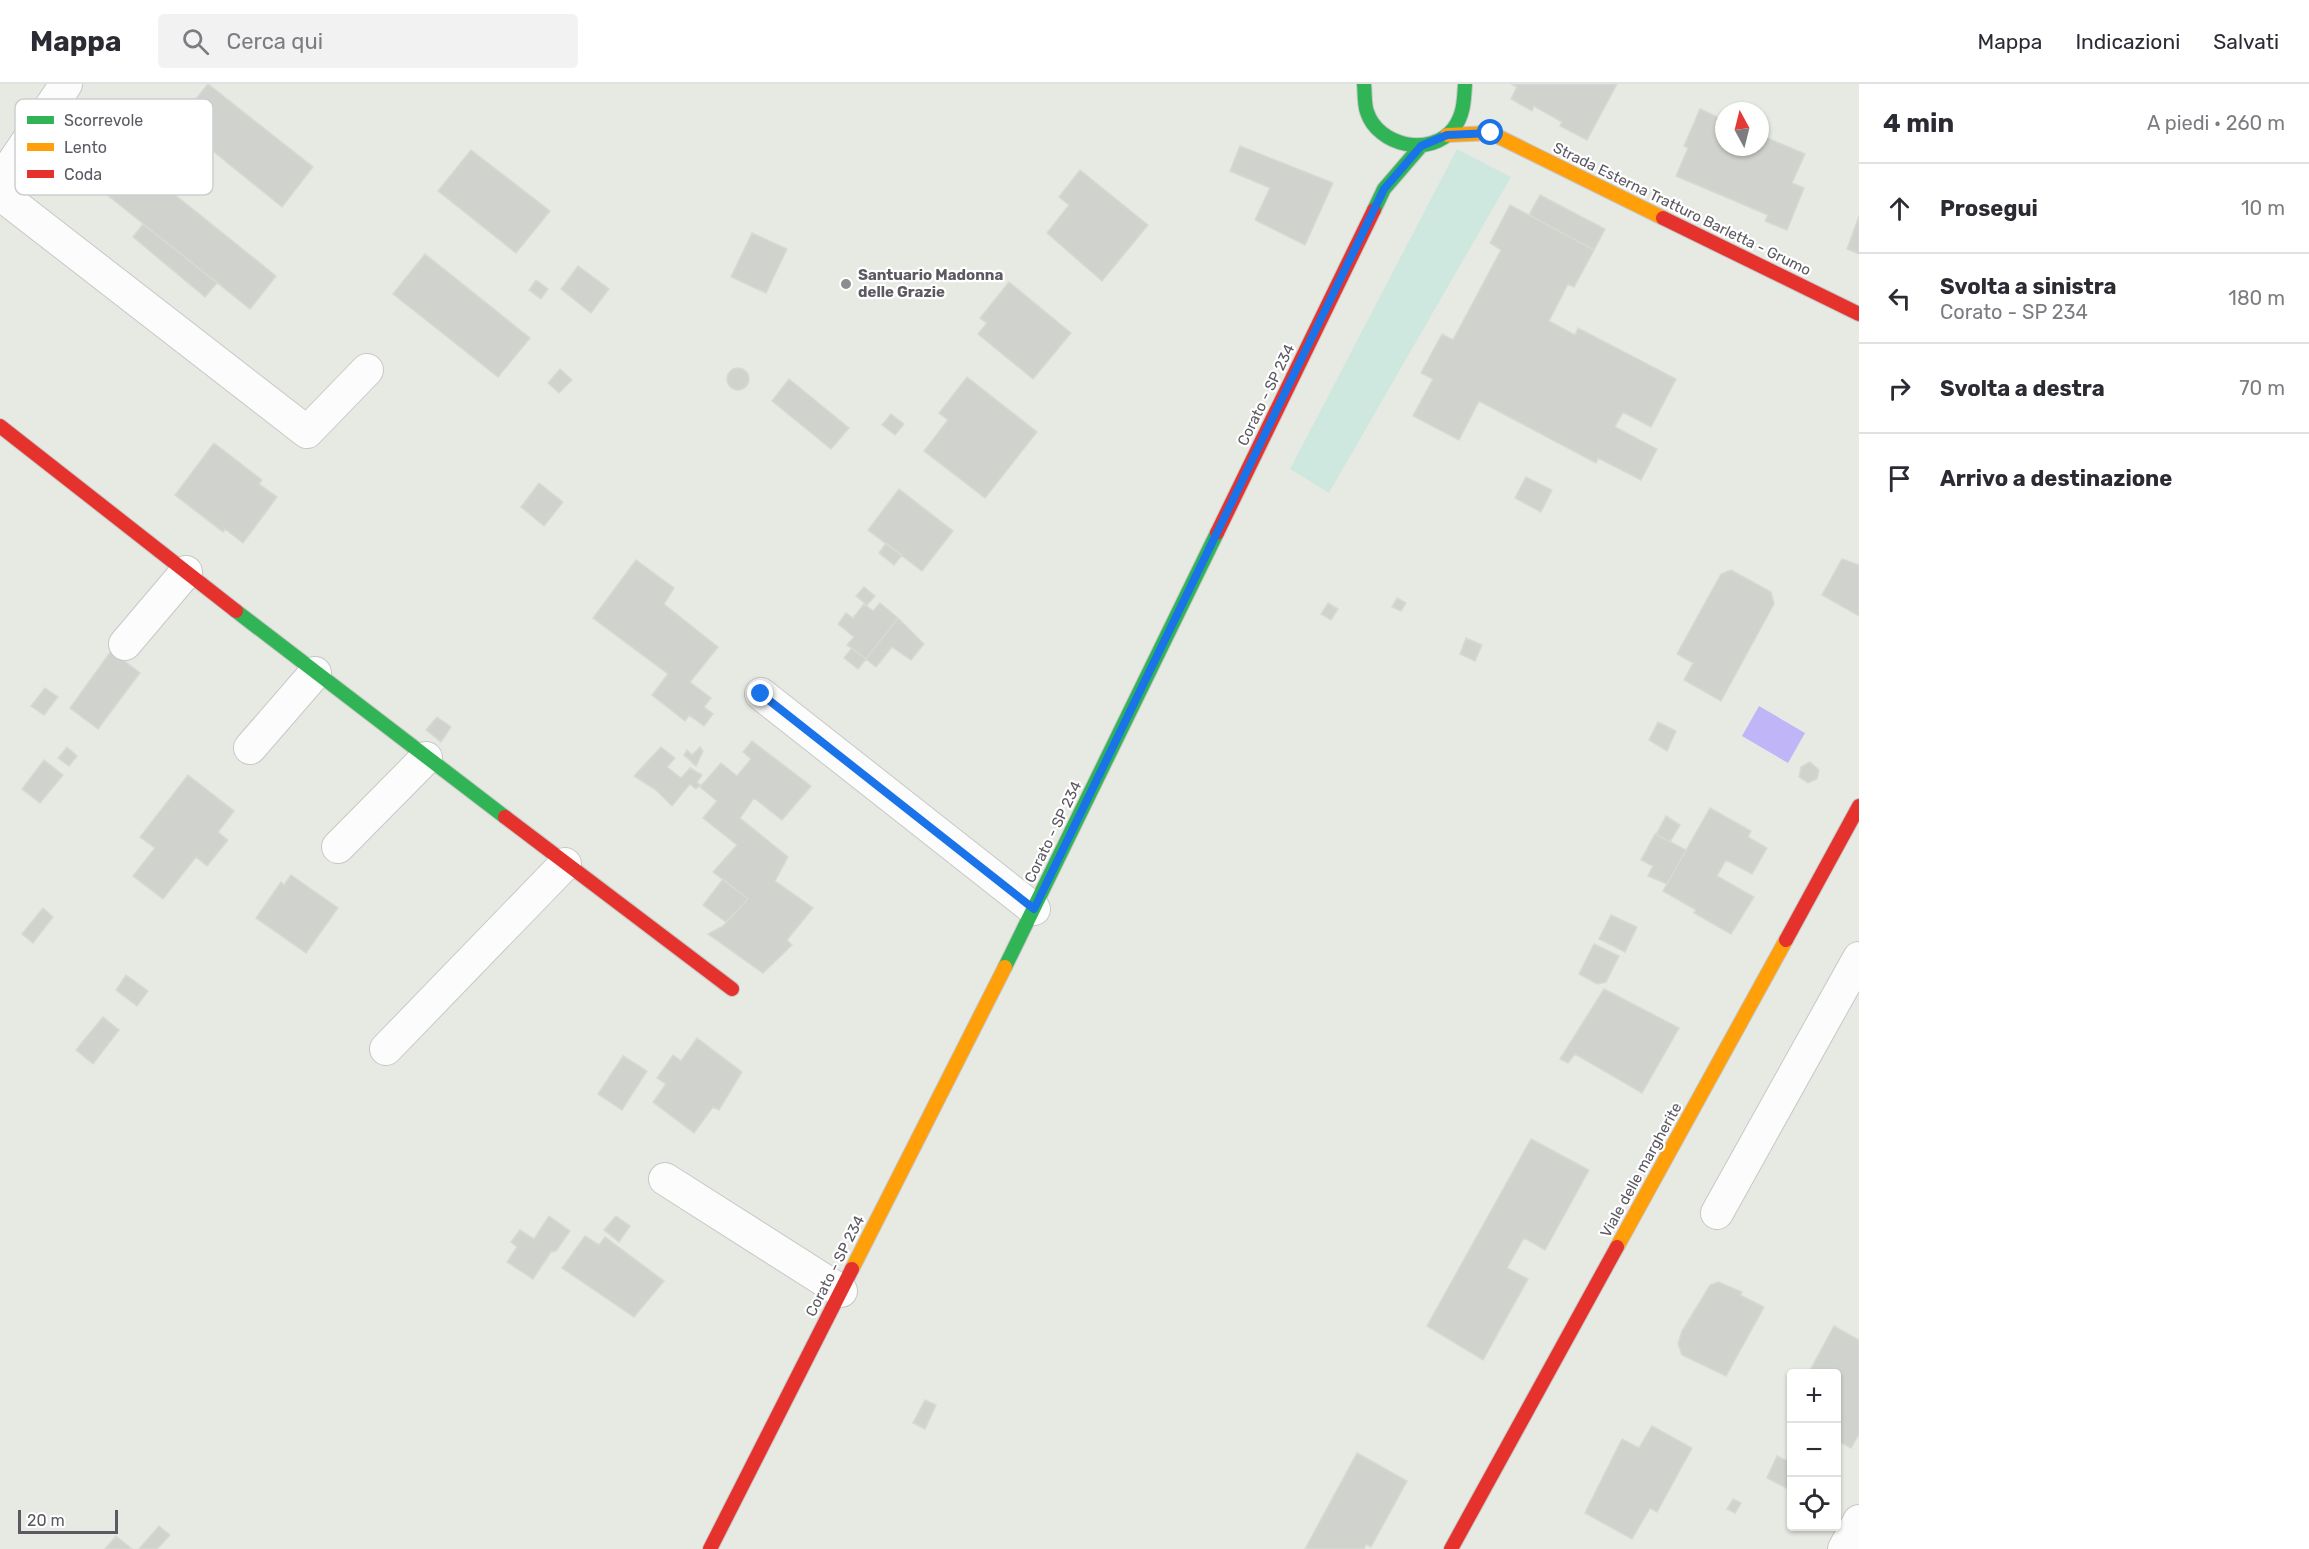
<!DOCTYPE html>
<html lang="it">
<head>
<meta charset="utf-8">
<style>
	:root { --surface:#fff; --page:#f2f2f3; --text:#2b2b33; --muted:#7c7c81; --line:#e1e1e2 }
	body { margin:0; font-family:Rubik,sans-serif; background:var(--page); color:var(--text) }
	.controls { position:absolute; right:18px; bottom:18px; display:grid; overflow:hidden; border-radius:6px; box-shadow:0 2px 4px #0004 }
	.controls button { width:54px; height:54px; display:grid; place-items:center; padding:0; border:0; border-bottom:2px solid var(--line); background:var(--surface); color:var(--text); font:30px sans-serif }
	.compass { position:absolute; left:1715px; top:18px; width:54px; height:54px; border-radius:50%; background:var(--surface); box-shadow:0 2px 4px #0004; rotate:353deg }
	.scale { position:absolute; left:18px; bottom:15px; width:100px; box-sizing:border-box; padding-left:6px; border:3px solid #5c5962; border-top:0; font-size:16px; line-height:21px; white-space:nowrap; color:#5c5962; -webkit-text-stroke:4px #fff; paint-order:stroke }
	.stop { position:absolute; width:18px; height:18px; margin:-14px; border:4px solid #1a73e8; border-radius:50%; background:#fff }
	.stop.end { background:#1a73e8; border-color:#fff; box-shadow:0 2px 6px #0008 }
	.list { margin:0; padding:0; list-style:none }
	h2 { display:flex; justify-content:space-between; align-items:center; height:78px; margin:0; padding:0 24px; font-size:26px }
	h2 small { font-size:20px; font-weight:400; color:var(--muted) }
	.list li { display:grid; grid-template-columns:39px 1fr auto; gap:18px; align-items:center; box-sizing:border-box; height:90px; padding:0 24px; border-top:2px solid var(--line) }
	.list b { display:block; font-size:22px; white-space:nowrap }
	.list p { margin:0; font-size:20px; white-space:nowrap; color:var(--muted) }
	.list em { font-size:20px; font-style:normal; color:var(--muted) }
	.icon { flex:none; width:33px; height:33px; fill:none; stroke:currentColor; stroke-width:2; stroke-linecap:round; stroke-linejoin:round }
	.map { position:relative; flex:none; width:1859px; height:1465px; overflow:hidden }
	header { display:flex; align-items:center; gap:36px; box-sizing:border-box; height:84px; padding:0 30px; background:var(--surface); border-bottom:2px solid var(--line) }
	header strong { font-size:28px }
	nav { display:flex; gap:33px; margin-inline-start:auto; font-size:21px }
	.search { width:420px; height:54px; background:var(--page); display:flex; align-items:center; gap:15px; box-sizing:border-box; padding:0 21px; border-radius:6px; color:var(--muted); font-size:22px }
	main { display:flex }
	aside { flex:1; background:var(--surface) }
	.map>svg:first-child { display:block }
	.green { fill:#cfe8df }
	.water { fill:#c0b6f7 }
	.building { fill:#cfd2cd; stroke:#d6dad2; stroke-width:1.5 }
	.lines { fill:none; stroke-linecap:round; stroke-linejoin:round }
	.street-casing { stroke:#c7c8c7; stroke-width:34 }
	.fast-casing { stroke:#c6c6c6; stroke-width:16 }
	.slow-casing { stroke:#c6c6c6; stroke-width:16 }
	.jam-casing { stroke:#c6c6c6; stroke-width:16 }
	.street { stroke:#fbfcfb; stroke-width:32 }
	.fast { stroke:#30b455; stroke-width:14 }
	.slow { stroke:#ff9f0a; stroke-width:14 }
	.jam { stroke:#e5322d; stroke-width:14 }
	.route { stroke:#1a73e8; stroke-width:8 }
	.poi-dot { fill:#8d8c8f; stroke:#fff; stroke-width:2 }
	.labels { text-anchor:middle; stroke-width:4.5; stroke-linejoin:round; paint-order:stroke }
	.street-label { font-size:15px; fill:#5c5962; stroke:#fff }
	.poi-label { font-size:15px; font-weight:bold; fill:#5c5962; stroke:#fff; text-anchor:start }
	.key { fill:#fff; stroke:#cecdd0; stroke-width:1.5 }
	.key-label { font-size:16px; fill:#5c5962 }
</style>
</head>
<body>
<header>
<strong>Mappa</strong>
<div class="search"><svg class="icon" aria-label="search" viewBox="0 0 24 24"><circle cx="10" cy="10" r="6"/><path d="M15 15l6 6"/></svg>Cerca qui</div>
<nav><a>Mappa</a><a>Indicazioni</a><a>Salvati</a></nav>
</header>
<main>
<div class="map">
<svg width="1859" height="1465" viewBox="0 0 1859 1465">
	<rect width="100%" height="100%" fill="#e7eae3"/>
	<path class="green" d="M1457 65 1511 93 1329 409 1290 385Z"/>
	<path class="water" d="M1759 622 1805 649 1788 679 1742 652Z"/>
	<path class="building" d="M208 0 313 83 282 123 177 38Z
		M1511 0H1617L1587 56 1560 42 1562 38 1534 22 1532 27 1511 15 1517 3Z
		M1700 25 1724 36V63H1760V51L1805 70 1792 99 1804 104 1787 146 1765 137 1768 131 1676 92 1688 64 1684 62Z
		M1240 62 1333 99 1305 161 1255 136 1270 104 1230 87Z
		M471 66 550 127 516 169 438 107Z
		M133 77 276 192 250 225 106 110Z
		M1080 86 1148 141 1102 197 1047 149 1069 121 1059 113Z
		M1540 111 1605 145 1594 166 1529 131Z
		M1510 121 1594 166 1574 203 1568 200 1549 237 1575 251 1578 244 1676 295 1651 343 1623 328 1615 343 1657 365 1641 396 1598 374 1596 379 1479 317 1459 356 1413 332 1433 295 1421 289 1442 250 1453 256 1501 166 1490 159Z
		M1859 132V170L1847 165Z
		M143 140 217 199 205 213 133 153Z
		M752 149 787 165 766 209 731 193Z
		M425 170 530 254 498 293 393 210Z
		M578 182 609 205 591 229 561 205Z
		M536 196 548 205 541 215 529 206Z
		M1009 198 1071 249 1033 295 978 250 987 239 980 234Z
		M727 295a11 11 0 1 1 22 0a11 11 0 1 1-22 0Z
		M560 285 572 296 559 309 548 299Z
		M967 293 1037 348 985 414 924 367 948 336 939 329Z
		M789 295 849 344 831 365 772 317Z
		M891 330 904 340 895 351 882 341Z
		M214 359 262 396 259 400 277 413 243 459 225 445 223 448 175 411Z
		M1526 393 1552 406 1541 428 1515 414Z
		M539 399 563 418 544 442 521 423Z
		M899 405 953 447 922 487 868 446Z
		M886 459 902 471 894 481 879 469Z
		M1842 475 1859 481V532L1822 511Z
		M636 476 674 504 664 520 718 563 690 598 711 614 704 623 713 630 704 642 689 631 685 637 652 611 668 590 593 534Z
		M1731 486 1771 508 1774 520 1721 617 1684 596 1693 579 1677 570 1721 490Z
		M864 503 875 512 867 521 856 512Z
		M1397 514 1406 519 1401 527 1392 523Z
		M880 519 898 534 866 575 847 561 854 553 838 540 846 529 853 534 864 520 873 527Z
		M1328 519 1338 525 1331 536 1321 530Z
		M898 534 924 560 911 576 892 563 876 583 866 575Z
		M1466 554 1482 561 1475 577 1460 570Z
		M852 564 866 575 858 585 844 574Z
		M111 567 140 589 98 645 70 624Z
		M45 604 58 613 44 631 31 622Z
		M437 633 451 643 441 658 426 646Z
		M1658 638 1676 647 1667 667 1649 656Z
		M752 657 811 702 782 736 754 714 740 734 788 773 775 797 813 824 787 856 792 861 763 889 708 850 723 842 748 815 713 788 737 761 703 734 717 717 700 703 721 679 737 692 751 675 743 668Z
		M67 663 77 672 69 682 58 674Z
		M661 663 675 674 667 683 681 694 690 684 702 691 697 698 700 701 696 705 690 700 672 722 656 706 634 692Z
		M700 663 703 667 696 682 684 671 687 666 692 671Z
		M44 676 63 691 40 719 22 705Z
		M1810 678 1819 686 1817 695 1808 699 1799 693 1801 683Z
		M188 691 234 727 218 748 228 756 207 782 196 773 163 815 133 792 155 764 140 753Z
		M1710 724 1751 747 1748 753 1767 764 1752 790 1726 776 1717 792 1754 813 1731 850 1694 829 1696 826 1663 807Z
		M1666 732 1680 741 1670 758 1656 751Z
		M1655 750 1686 766 1667 800 1648 792 1653 782 1641 776Z
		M291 791 338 824 306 869 256 834 281 798 284 801Z
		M723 795 748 815 726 838 703 821Z
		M43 824 53 833 33 859 22 850Z
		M1611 831 1637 843 1625 868 1599 855Z
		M1594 860 1619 872 1606 898 1597 900 1579 890Z
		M126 891 148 907 137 922 116 906Z
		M1604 905 1679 944 1642 1009 1575 970 1568 979 1560 975Z
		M103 933 119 946 93 980 76 966Z
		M697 954 742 988 719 1026 713 1023 694 1049 653 1018 666 1000 657 994 673 971 681 977Z
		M623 972 647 987 622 1026 598 1010Z
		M1531 1055 1589 1086 1545 1166 1524 1154 1507 1184 1528 1195 1483 1276 1427 1242Z
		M549 1132 570 1147 556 1167 551 1168 533 1195 507 1178 517 1163 511 1158 520 1146 534 1155Z
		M616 1132 630 1142 619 1158 604 1146Z
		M585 1152 599 1161 605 1153 664 1197 634 1233 562 1184Z
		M1718 1198 1742 1208 1740 1211 1764 1223 1726 1292 1682 1271 1678 1260 1682 1247 1710 1201Z
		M1834 1242 1859 1256V1350L1851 1364 1836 1356V1290H1808Z
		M925 1316 936 1321 925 1345 913 1339Z
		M1652 1342 1692 1364 1657 1428 1650 1424 1632 1455 1585 1429 1622 1355 1639 1364Z
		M1357 1369 1407 1397 1371 1463 1366 1460 1364 1465H1305Z
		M1777 1372 1792 1379V1407L1767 1394Z
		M1733 1415 1741 1419 1735 1429 1727 1425Z
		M159 1442 170 1451 157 1465H139Z
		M116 1452 132 1465H105Z"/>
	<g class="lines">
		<defs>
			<path id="street" d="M0 98 66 0
				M0 110 307 348 367 286
				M125 560 186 488
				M761 610 1034 825
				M250 664 315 589
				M338 763 426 674
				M386 965 565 780
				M665 1095 841 1207
				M1717 1129 1859 874
				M1844 1465 1859 1437"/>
			<path id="fast" d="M1364 0C1365 8 1364 20 1367 28 1378 62 1431 74 1454 44 1464 30 1464 16 1465 0
				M1374 126 1384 105 1421 62
				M236 527 505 733
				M1005 883 1217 449"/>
			<path id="slow" d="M1447 51 1491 49 1663 134
				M1617 1163 1786 856
				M852 1185 1005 883"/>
			<path id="jam" d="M1663 134 1859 230
				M0 342 236 527
				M1217 449 1374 126
				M505 733 732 905
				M1786 856 1859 722
				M710 1465 852 1185
				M1451 1465 1617 1163"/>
		</defs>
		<use href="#street" class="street-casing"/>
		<use href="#fast" class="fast-casing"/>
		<use href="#slow" class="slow-casing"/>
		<use href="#jam" class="jam-casing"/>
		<use href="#street" class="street"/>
		<use href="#fast" class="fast"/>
		<use href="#slow" class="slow"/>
		<use href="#jam" class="jam"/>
	</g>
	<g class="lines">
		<path class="route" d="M761 610 1034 825 1384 105 1421 62 1447 51 1491 49"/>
	</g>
	<circle class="poi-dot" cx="846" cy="200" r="6"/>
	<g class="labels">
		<g class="street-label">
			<text transform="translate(1682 125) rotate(26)" y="5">Strada Esterna Tratturo Barletta - Grumo</text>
			<text transform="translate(1266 311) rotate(-64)" y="5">Corato - SP 234</text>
			<text transform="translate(1053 748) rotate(-64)" y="5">Corato - SP 234</text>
			<text transform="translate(1641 1086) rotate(-61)" y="5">Viale delle margherite</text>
			<text transform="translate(835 1182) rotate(-63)" y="5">Corato - SP 234</text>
		</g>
		<g class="poi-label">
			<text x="858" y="196">Santuario Madonna<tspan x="858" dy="17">delle Grazie</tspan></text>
		</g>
	</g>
	<rect x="15" y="15" width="198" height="96" rx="9" class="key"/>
	<rect x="27" y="32" width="27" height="8" fill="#30b455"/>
	<rect x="27" y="59" width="27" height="8" fill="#ff9f0a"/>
	<rect x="27" y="86" width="27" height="8" fill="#e5322d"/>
	<g class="key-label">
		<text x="64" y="42">Scorrevole</text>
		<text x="64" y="69">Lento</text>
		<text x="64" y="96">Coda</text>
	</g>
</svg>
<div class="controls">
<button>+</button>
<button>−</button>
<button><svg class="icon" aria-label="locate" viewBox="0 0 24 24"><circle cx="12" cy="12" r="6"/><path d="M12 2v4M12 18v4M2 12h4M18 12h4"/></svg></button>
</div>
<svg class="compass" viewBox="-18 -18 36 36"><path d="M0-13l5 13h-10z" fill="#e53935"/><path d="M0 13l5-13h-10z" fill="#7c7c81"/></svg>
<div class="scale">20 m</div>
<div class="stop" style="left:1491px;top:49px"></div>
<div class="stop end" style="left:761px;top:610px"></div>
</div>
<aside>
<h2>4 min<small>A piedi · 260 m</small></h2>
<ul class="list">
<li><svg class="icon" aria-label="ahead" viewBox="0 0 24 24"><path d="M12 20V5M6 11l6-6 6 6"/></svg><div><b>Prosegui</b></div><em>10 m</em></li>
<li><svg class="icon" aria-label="left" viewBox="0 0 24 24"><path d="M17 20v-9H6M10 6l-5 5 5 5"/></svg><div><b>Svolta a sinistra</b><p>Corato - SP 234</p></div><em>180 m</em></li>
<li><svg class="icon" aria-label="right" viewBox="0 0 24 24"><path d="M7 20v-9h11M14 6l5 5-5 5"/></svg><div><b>Svolta a destra</b></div><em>70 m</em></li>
<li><svg class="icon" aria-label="arrive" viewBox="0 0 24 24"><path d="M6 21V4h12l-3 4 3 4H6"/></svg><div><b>Arrivo a destinazione</b></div></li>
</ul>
</aside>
</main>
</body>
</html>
